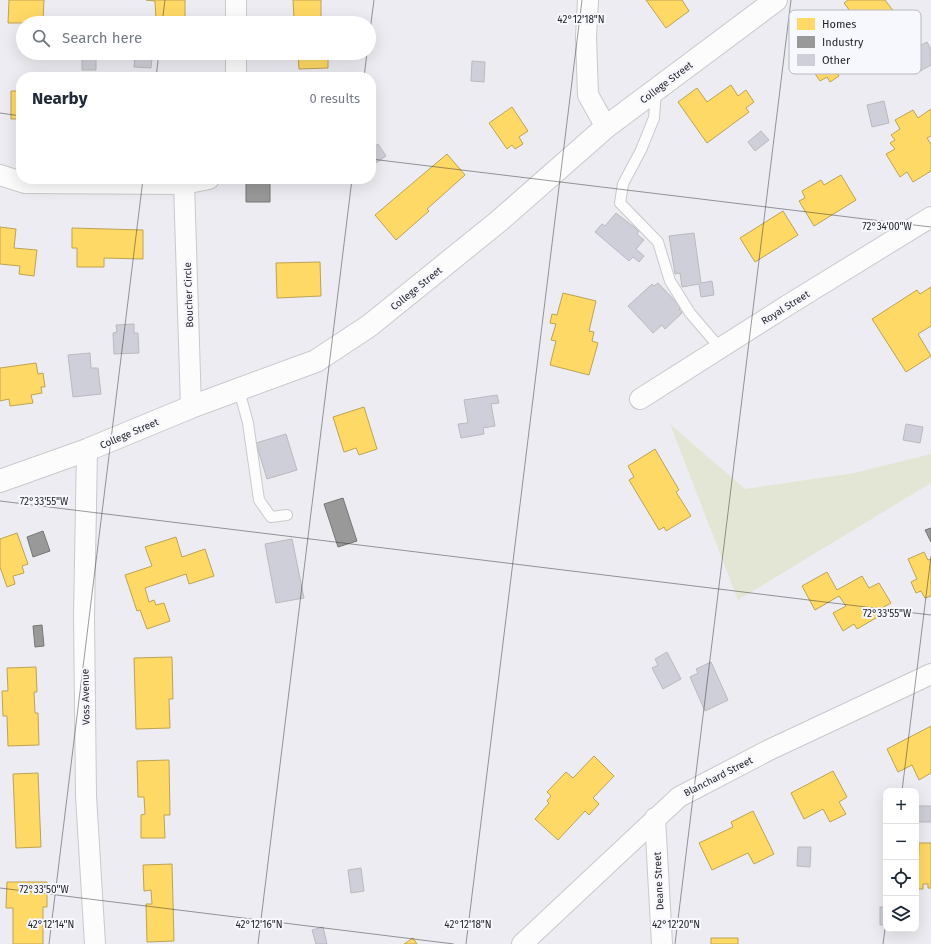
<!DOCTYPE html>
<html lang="en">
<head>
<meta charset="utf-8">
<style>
	:root { --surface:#fff; --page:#f2f2f3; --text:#1f2937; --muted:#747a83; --line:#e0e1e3 }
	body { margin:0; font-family:"Fira Sans",sans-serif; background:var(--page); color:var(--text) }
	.controls { position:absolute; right:12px; bottom:12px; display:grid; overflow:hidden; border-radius:8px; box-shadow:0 4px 16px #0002 }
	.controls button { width:36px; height:36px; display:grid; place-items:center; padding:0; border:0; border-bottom:1px solid var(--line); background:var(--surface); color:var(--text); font:20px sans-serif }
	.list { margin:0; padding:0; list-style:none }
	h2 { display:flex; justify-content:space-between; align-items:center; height:52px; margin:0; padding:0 16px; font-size:17px }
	h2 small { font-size:13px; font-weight:400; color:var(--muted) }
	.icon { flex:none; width:22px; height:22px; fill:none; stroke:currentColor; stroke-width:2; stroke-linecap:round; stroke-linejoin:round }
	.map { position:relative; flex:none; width:931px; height:944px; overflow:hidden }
	.search { position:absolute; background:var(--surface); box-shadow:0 4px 16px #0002; left:16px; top:16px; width:360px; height:44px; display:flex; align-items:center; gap:10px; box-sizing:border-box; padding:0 14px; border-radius:22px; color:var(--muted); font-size:15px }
	.panel { position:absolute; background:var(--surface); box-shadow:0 4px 16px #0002; left:16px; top:72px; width:360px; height:112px; border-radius:16px }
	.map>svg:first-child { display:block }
	.green { fill:#e4e6d5 }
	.homes { fill:#ffd966; stroke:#bda354 }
	.industry { fill:#999; stroke:#767677 }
	.building { fill:#cfcfd9; stroke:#bababe }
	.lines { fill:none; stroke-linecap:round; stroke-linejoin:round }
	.service-casing { stroke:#c9c9cd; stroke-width:12 }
	.minor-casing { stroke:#c9c9cd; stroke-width:22 }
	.tertiary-casing { stroke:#c9c9cd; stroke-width:24 }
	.service { stroke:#fcfcfd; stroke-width:10 }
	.minor { stroke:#fcfcfd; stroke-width:20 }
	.tertiary { stroke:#fcfcfd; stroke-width:22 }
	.ticks { fill:none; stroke:#242529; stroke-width:1; stroke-opacity:0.45 }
	.labels { text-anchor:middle; stroke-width:4; stroke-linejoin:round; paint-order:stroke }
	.street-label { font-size:10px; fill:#242529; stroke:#f7f7fe }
	.key { fill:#f7f7fe; stroke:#b8b8be; stroke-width:1 }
	.key-label { font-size:11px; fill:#242529 }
	.ticks-label { font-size:10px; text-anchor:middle; fill:#242529; stroke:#f7f7fe; stroke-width:4; stroke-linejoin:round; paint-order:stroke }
</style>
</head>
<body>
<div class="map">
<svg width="931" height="944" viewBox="0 0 931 944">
	<rect width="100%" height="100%" fill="#ececf2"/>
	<path class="green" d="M670 424 745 489 854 473 931 454V483L738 600Z"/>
	<path class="homes" d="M9 0H44L43 20 50 21V23H8Z
		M146 0H185V23H141V19H156L155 1Z
		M293 0H321V23H286V18H294Z
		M646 0H682L689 11 666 28Z
		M848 0H885L903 24 896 30 903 39 887 52 881 44 877 47 844 3Z
		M823 29 840 54 832 60 838 68 835 70 839 76 830 82 827 77 820 81 805 59 812 55 803 43Z
		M298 53H328V68L299 69Z
		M731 85 738 96 746 90 754 102 746 108 749 112 707 143 678 102 697 88 707 102Z
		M11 91H21V119H11Z
		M512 107 528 131 519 137 523 144 515 149 512 145 507 149 489 123Z
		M931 109V136L927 138 931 144V171L913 182 907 172 900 177 886 154 895 149 890 143 895 140 891 135 900 129 895 120 913 110 918 118Z
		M447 154 465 175 427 209 429 211 396 240 375 215Z
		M841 175 856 200 814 226 799 201 805 198 802 191 821 180 824 185Z
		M783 211 798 235 755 262 740 238Z
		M0 227 16 229 14 248 37 250 34 276 19 274 20 266 0 264Z
		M72 228 143 230V259L104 258V267H77V248H72Z
		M320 262 321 296 277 298 276 263Z
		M931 287V326L918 334 931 356 906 372 872 319 917 290 920 294Z
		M563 293 596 301 589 331 594 332 592 341 598 343 589 375 550 365 556 341 551 340 556 324 550 323 552 314 557 315Z
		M36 363 38 374 43 373 45 387H41L42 393 31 395 33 403 10 406 9 399 0 401V368Z
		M364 407 377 449 359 455 356 448 344 452 333 417Z
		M655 449 679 490 676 492 691 516 666 531 664 527 659 530 629 480 634 477 628 466Z
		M17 533 28 564 22 566 24 573 13 576 15 584 7 587 0 567V539Z
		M176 537 182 557 205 549 214 576 189 584 186 574 145 588 149 602 154 600 156 605 164 603 170 621 147 629 140 610 137 611 125 575 152 566 145 547Z
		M924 552 928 560 931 559V596L925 598 921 591 916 593 911 582 917 579 908 559Z
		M827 572 837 590 862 576 869 588 879 583 891 603 878 610 881 615 857 629 854 624 843 631 833 613 846 606 839 596 815 610 802 586Z
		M172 657 173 699H169L170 728 136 729 134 658Z
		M36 667 37 692H34L35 713H38L39 745 8 746 7 716H3L2 691H8L7 668Z
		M931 726V773L919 780 912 765 898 772 887 749Z
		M594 756 614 776 593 798 599 804 589 815 585 811 558 840 535 819 549 803 547 801 551 796 547 792 566 772 573 778Z
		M169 760 170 815H164L165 838H141V815L145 814 144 797H138L137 761Z
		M833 771 847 797 839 802 846 814 830 822 823 809 804 819 791 793Z
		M38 773 41 847 16 848 13 774Z
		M753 811 774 854 754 864 748 853 712 870 699 843 733 827 731 822Z
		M919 843H931V888H928V884H923V889H916V875H918Z
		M172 864 174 941 147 942 146 904H152L151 890 144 891 143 865Z
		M7 882H47V907H43V944H13V908H6Z
		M413 938 417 944H404Z
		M711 938H738V944H711Z"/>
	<path class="industry" d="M246 179H270V202H246Z
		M343 498 357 541 338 547 324 504Z
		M931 528V542L925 530Z
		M43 531 50 551 33 557 27 537Z
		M42 625 44 646 35 647 33 626Z"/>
	<path class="building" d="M927 42 931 49V65L915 74 904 54Z
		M135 56 152 57 151 68 134 67Z
		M82 59H96V70H82Z
		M472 61 485 62 484 82 471 81Z
		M884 101 889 123 872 127 867 105Z
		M761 131 769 140 755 151 748 142Z
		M378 144 386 156 376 163 371 155V149Z
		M616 213 639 231 637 234 644 240 636 249 644 256 639 262 633 257 629 261 595 232 602 224 605 226Z
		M694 233 701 283 712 281 714 295 701 297 699 284 682 287 680 273 675 274 669 236Z
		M658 283 681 307 679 309 682 313 665 329 662 325 653 333 628 306 652 284 654 286Z
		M134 324V333H138L139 353 114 354 113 333 117 332 116 325Z
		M90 353 91 368H98L101 394 73 397 68 355Z
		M497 395 499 403 491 404 495 426 483 428 484 434 461 438 458 424 468 423 464 400Z
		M906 424 923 427 920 443 903 440Z
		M286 434 297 470 267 479 256 443Z
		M292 539 304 598 276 603 265 544Z
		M667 652 681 679 663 689 652 668 658 665 655 659Z
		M711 662 728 700 705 711 690 677 698 673 696 669Z
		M916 806H931V822H916Z
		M798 847H811L810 867 797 866Z
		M361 868 364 891 351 893 348 870Z
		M880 907H886V925H880Z
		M323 927 327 944H316L312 930Z"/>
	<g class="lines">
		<defs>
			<path id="service" d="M656 91 654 118 641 150 623 184 620 203 658 242 670 281 690 313 720 348
				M239 390 248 423 259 500 271 517 287 515"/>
			<path id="minor" d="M588 0 586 37 588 95 606 127
				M236 23V0
				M236 77V53
				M0 175 25 183 184 184 209 179
				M184 184 191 407
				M640 399 788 305 931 217
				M87 450 84 616 86 796 95 944
				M655 818 662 944
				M522 944 679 797 769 750 931 674"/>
			<path id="tertiary" d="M0 481 87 450 191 407 316 361 369 326 499 221 606 127 776 0"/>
		</defs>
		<use href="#service" class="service-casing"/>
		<use href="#minor" class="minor-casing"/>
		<use href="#tertiary" class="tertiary-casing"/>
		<use href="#service" class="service"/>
		<use href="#minor" class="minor"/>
		<use href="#tertiary" class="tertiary"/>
	</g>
	<path class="ticks" d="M162 23 165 0M369 38 374 0M156 77 159 53M364 77 367 53M0 113 21 116M371 159 931 227M0 501 931 615M902 791 931 556M0 888 454 944M49 944 143 179M258 944 352 179M466 944 582 0M675 944 791 0M883 944 886 922"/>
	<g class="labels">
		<g class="street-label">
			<text transform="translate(666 82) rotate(-37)" y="4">College Street</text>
			<text transform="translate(416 288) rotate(-39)" y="4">College Street</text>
			<text transform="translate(188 295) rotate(-92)" y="4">Boucher Circle</text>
			<text transform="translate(785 307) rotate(-32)" y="4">Royal Street</text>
			<text transform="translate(129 433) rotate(-23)" y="4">College Street</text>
			<text transform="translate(85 697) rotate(-91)" y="4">Voss Avenue</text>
			<text transform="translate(718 776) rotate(-27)" y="4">Blanchard Street</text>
			<text transform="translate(658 881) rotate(-93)" y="4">Deane Street</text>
		</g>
	</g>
	<rect x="789" y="10" width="132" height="64" rx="6" class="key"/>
	<rect x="797" y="18" width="18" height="12" fill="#ffd966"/>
	<rect x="797" y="36" width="18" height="12" fill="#999"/>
	<rect x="797" y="54" width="18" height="12" fill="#cfcfd9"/>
	<g class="key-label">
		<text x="822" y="28">Homes</text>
		<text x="822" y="46">Industry</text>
		<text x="822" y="64">Other</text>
	</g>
	<g class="ticks-label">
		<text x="581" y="23">42°12'18"N</text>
		<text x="887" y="230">72°34'00"W</text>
		<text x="44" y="505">72°33'55"W</text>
		<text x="887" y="617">72°33'55"W</text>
		<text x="44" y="893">72°33'50"W</text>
		<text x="51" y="928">42°12'14"N</text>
		<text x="259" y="928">42°12'16"N</text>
		<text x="468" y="928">42°12'18"N</text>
		<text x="676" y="928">42°12'20"N</text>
	</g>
</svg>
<div class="controls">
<button>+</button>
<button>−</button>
<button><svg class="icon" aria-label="locate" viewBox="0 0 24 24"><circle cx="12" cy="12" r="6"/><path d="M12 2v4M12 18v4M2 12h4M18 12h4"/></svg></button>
<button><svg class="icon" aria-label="layers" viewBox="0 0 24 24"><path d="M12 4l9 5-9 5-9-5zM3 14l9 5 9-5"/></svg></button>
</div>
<div class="search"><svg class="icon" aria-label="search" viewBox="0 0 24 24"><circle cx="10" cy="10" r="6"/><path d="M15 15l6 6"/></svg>Search here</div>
<section class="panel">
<h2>Nearby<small>0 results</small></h2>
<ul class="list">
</ul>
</section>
</div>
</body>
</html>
